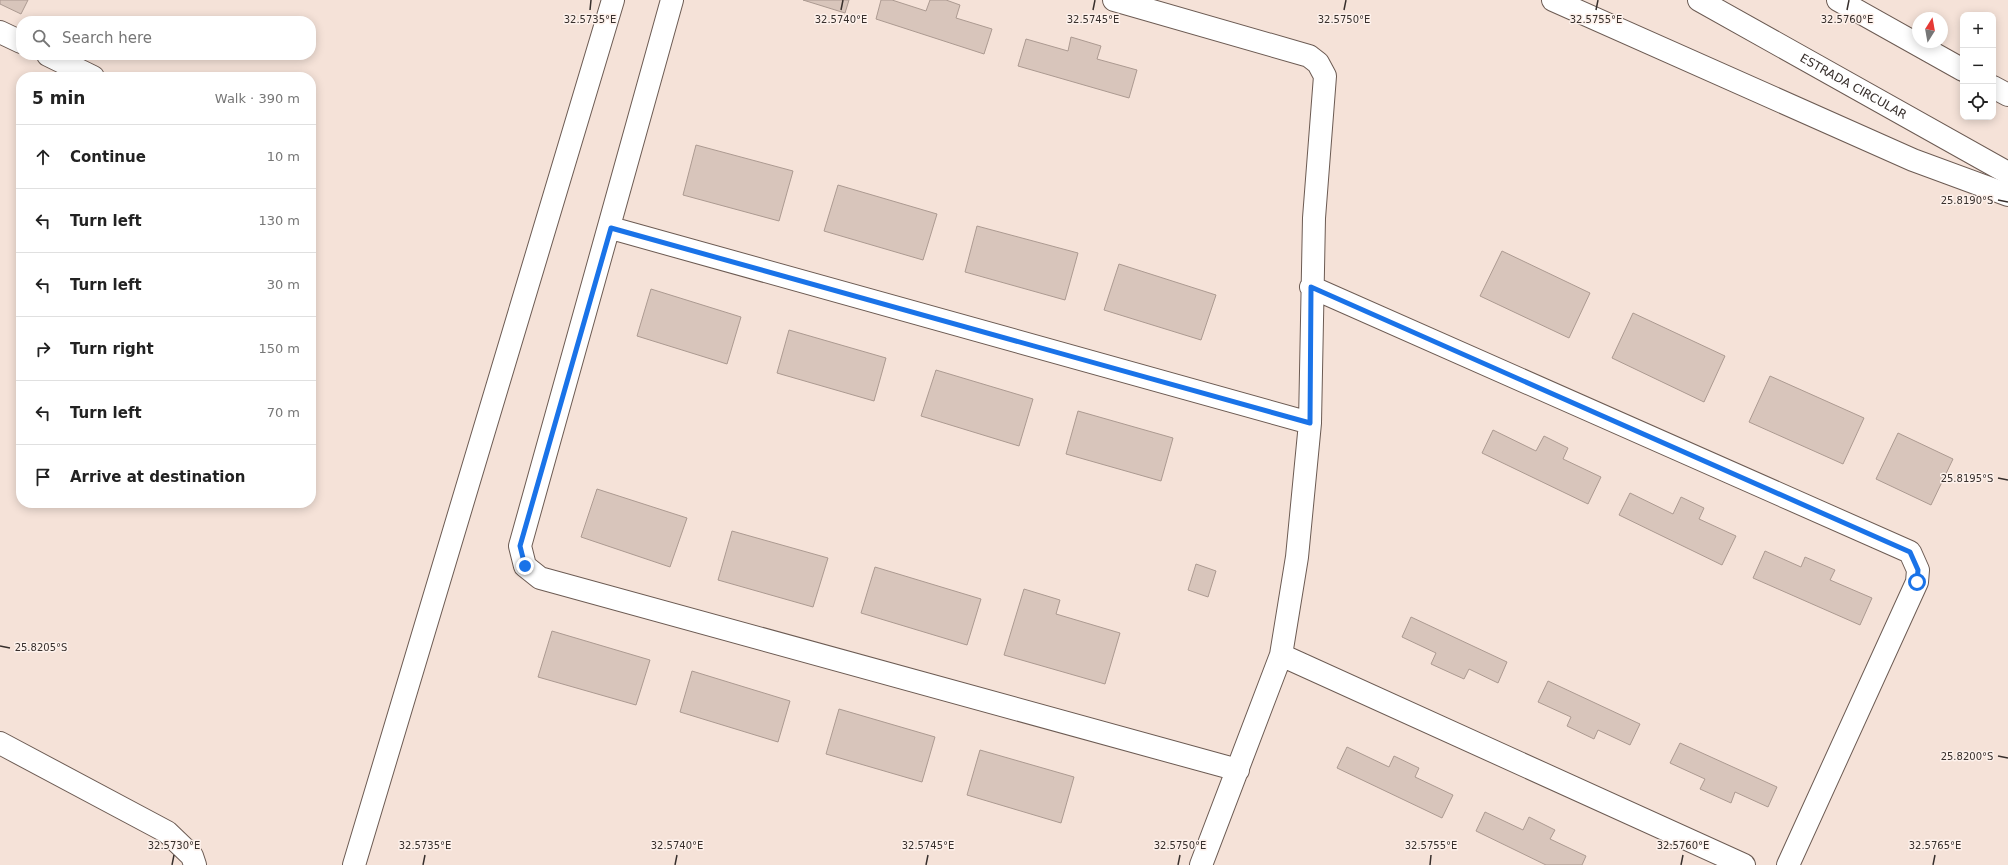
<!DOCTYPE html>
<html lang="en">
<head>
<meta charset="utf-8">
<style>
	:root { --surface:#fff; --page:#f6f6f6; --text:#222; --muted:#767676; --line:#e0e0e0 }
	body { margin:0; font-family:"DejaVu Sans",sans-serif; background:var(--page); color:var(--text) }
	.controls { position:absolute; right:12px; top:12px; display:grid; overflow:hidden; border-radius:8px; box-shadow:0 2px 10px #0003 }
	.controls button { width:36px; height:36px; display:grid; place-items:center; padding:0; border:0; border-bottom:1px solid var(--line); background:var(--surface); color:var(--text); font:20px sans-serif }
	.compass { position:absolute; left:1912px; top:12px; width:36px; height:36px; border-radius:50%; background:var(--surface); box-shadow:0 2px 10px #0003; rotate:11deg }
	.stop { position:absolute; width:12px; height:12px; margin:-9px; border:3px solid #1a73e8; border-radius:50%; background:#fff }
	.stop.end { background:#1a73e8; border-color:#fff; box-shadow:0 1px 4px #0008 }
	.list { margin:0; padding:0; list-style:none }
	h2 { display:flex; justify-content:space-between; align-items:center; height:52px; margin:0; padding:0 16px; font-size:17px }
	h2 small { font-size:13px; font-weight:400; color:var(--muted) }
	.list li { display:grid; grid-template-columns:26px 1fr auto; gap:12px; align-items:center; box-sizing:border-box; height:64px; padding:0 16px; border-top:1px solid var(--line) }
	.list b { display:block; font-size:15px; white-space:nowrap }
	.list em { font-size:13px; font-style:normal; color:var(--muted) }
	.icon { flex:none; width:22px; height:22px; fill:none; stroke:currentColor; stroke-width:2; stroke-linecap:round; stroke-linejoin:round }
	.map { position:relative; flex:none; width:2008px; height:865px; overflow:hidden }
	.search { position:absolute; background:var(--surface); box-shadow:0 2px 10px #0003; left:16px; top:16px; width:300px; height:44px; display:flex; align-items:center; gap:10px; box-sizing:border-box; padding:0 14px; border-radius:16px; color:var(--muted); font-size:15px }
	.panel { position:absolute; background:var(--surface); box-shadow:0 2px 10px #0003; left:16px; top:72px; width:300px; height:436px; border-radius:16px }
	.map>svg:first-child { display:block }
	.building { fill:#d8c5bb; stroke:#ac9a91 }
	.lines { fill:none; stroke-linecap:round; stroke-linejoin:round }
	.minor-casing { stroke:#6c5b53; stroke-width:24 }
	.major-casing { stroke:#6c5b53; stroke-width:24 }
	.highway-casing { stroke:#6c5b53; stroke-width:24 }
	.minor { stroke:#fff; stroke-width:22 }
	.major { stroke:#fff; stroke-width:22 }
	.highway { stroke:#fff; stroke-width:22 }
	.route { stroke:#1a73e8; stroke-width:5 }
	.ticks { fill:none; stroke:#372f2c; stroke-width:1.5 }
	.labels { text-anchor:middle; stroke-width:3; stroke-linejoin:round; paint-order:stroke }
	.street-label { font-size:12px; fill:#372f2c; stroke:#fdf1eb }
	.ticks-label { font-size:10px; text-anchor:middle; fill:#372f2c; stroke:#fdf1eb; stroke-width:3; stroke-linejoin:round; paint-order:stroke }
</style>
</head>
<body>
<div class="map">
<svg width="2008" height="865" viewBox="0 0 2008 865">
	<rect width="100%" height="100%" fill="#f5e2d8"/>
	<path class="building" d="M0 0H28L21 14 0 4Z
		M803 0H849L845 13Z
		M881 0H892L926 11 930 0H946L960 5 956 18 992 29 984 54 876 19Z
		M1071 37 1101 46 1097 59 1137 70 1129 98 1018 66 1026 39 1068 51Z
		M696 145 793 171 779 221 683 195Z
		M838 185 937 214 923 260 824 231Z
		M977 226 1078 253 1065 300 965 272Z
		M1502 251 1590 293 1569 338 1480 296Z
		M1119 264 1216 295 1201 340 1104 310Z
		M651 289 741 317 727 364 637 336Z
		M1633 313 1725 356 1704 402 1612 358Z
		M789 330 886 358 874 401 777 373Z
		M936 370 1033 399 1019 446 921 416Z
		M1770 376 1864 418 1843 464 1749 422Z
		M1078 411 1173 438 1161 481 1066 454Z
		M1493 430 1536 451 1544 436 1568 448 1563 459 1601 477 1588 504 1482 453Z
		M1898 433 1953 459 1931 505 1876 479Z
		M597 489 687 518 670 567 581 537Z
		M1630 493 1673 514 1681 497 1704 508 1699 519 1736 536 1722 565 1619 515Z
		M732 531 828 558 813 607 718 580Z
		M1765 551 1801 567 1805 557 1835 570 1830 580 1872 598 1860 625 1753 578Z
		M1196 564 1216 571 1208 597 1188 590Z
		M875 567 981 599 967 645 861 613Z
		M1024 589 1060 600 1056 614 1120 633 1105 684 1004 655Z
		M1411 617 1507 662 1498 683 1469 669 1464 679 1431 664 1436 653 1402 637Z
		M552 631 650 660 636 705 538 677Z
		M692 671 790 701 778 742 680 712Z
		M1548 681 1640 724 1630 745 1598 730 1594 739 1567 726 1571 717 1538 702Z
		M839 709 935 737 922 782 826 754Z
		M1680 743 1777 787 1768 807 1735 792 1731 803 1700 789 1705 779 1670 763Z
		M1347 747 1389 767 1394 756 1419 768 1415 777 1453 795 1442 818 1337 768Z
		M980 750 1074 777 1061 823 967 795Z
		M1485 812 1523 830 1529 817 1555 830 1550 839 1586 856 1582 865H1546L1476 831Z"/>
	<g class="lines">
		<defs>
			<path id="minor" d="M672 0 520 546 525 566 540 578 1238 770
				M1114 0 1309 56 1318 63 1325 76 1314 218 1310 423 1297 557 1281 655 1201 865
				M0 32 21 42
				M48 55 93 77
				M611 228 1310 423
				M1311 287 1910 552 1918 570 1917 582 1788 865
				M1281 655 1744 865
				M0 743 167 832 192 856 195 865
				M354 865 613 0"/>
			<g id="major">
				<path id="s1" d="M1699 0 2008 173"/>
				<path d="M1838 0 1963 70"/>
				<path d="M1993 87 2008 95"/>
			</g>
			<path id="highway" d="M1553 0 1913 160 2008 195"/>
		</defs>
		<use href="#minor" class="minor-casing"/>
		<use href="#major" class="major-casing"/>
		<use href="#highway" class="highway-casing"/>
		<use href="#minor" class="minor"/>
		<use href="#major" class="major"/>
		<use href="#highway" class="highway"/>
	</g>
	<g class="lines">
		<path class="route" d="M525 566 520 546 611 228 1310 423 1311 287 1910 552 1918 570 1917 582"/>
	</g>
	<path class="ticks" d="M590 10 591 0M841 10 843 0M1093 10 1095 0M1344 10 1346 0M1596 10 1598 0M1847 10 1849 0M1998 200 2008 202M1998 478 2008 480M0 646 10 648M1998 756 2008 758M172 865 174 855M423 865 425 855M675 865 677 855M926 865 928 855M1178 865 1180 855M1430 865 1431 855M1681 865 1683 855M1933 865 1935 855"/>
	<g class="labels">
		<g class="street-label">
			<text dy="4" stroke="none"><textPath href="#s1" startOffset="177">ESTRADA CIRCULAR</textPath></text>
		</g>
	</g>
	<g class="ticks-label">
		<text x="590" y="23">32.5735°E</text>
		<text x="841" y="23">32.5740°E</text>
		<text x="1093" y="23">32.5745°E</text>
		<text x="1344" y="23">32.5750°E</text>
		<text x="1596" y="23">32.5755°E</text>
		<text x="1847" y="23">32.5760°E</text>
		<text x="1967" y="204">25.8190°S</text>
		<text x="1967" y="482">25.8195°S</text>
		<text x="41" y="651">25.8205°S</text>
		<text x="1967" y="760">25.8200°S</text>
		<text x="174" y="849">32.5730°E</text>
		<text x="425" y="849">32.5735°E</text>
		<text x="677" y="849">32.5740°E</text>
		<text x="928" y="849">32.5745°E</text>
		<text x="1180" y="849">32.5750°E</text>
		<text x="1431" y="849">32.5755°E</text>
		<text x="1683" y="849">32.5760°E</text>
		<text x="1935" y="849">32.5765°E</text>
	</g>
</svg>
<div class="controls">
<button>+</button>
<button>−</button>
<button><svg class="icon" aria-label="locate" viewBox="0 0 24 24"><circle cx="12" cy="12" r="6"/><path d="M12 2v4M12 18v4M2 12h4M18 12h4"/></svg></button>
</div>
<svg class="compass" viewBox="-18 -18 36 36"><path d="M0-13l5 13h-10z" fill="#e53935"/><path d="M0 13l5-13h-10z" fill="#767676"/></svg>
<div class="stop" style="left:1917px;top:582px"></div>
<div class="stop end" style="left:525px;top:566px"></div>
<div class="search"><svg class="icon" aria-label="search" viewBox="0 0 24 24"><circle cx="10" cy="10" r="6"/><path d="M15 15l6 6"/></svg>Search here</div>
<section class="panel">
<h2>5 min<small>Walk · 390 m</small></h2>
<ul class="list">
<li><svg class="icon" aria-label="ahead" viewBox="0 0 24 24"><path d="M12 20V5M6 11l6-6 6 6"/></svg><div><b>Continue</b></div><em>10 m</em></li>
<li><svg class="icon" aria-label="left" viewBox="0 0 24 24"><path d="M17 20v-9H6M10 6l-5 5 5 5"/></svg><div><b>Turn left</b></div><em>130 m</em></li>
<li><svg class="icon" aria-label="left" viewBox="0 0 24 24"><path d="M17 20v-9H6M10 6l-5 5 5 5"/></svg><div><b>Turn left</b></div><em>30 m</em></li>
<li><svg class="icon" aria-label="right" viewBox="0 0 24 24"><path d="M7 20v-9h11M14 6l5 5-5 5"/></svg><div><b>Turn right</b></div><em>150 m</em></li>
<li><svg class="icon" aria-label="left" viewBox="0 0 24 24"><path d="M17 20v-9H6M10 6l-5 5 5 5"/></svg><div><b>Turn left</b></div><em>70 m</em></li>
<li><svg class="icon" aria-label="arrive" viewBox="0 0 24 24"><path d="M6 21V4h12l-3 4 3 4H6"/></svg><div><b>Arrive at destination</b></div></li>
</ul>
</section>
</div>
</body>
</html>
